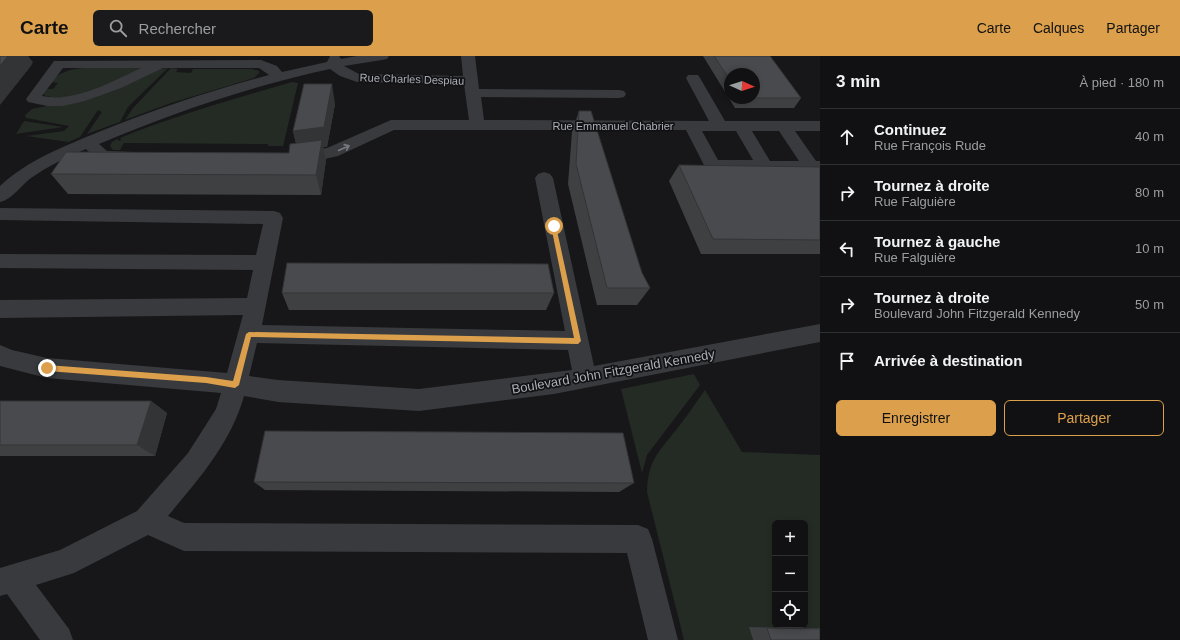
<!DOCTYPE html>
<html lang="fr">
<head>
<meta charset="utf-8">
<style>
	:root { --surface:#111113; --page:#1a1a1c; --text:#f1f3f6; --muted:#9c9da0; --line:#303133; --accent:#dca04c }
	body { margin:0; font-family:Helvetica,sans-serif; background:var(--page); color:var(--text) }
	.controls { position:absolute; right:12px; bottom:12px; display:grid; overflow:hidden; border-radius:6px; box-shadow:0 2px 6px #0003 }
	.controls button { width:36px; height:36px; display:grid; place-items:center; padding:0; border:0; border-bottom:1px solid var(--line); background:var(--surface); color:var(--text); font:20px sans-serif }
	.compass { position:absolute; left:724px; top:12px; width:36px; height:36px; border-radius:50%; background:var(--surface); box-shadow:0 2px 6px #0003; rotate:93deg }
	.stop { position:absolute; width:12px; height:12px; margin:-9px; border:3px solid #dca04c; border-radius:50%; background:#fff }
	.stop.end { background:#dca04c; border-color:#fff; box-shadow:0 1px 4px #0008 }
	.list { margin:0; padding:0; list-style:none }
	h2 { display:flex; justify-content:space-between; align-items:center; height:52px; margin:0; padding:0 16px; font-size:17px }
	h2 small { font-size:13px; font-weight:400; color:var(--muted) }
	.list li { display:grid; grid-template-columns:26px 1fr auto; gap:12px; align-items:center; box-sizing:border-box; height:56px; padding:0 16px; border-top:1px solid var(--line) }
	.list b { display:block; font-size:15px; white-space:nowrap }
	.list p { margin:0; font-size:13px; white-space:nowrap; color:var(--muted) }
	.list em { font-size:13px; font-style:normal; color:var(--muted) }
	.actions { display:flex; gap:8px; padding:12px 16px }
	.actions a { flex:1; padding:9px 0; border:1px solid var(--accent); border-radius:6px; text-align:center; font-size:14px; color:var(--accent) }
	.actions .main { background:var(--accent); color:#111 }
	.icon { flex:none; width:22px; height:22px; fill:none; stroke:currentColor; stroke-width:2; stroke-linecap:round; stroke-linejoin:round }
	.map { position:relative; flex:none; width:820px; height:584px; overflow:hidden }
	header { display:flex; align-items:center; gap:24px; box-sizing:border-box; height:56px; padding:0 20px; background:var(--accent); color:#111 }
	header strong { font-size:19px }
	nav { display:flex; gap:22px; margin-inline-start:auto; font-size:14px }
	.search { width:280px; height:36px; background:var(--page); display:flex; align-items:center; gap:10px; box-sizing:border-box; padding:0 14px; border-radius:6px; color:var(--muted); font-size:15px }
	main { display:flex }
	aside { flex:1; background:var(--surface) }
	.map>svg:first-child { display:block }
	.green { fill:#242a24; fill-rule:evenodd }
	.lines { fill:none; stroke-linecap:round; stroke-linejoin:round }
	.minor { fill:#383a3d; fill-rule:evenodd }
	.wall { fill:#3f4042; fill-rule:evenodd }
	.shaded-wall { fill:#333436 }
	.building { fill:#494a4d; stroke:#333436 }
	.oneway { stroke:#777a80 }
	.route { fill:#dca04c }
	.labels { text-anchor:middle; stroke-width:3.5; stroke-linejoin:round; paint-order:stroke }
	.far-street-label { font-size:11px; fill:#abafb7; stroke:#121214 }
	.street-label { font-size:13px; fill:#abafb7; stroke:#121214 }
</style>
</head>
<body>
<header>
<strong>Carte</strong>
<div class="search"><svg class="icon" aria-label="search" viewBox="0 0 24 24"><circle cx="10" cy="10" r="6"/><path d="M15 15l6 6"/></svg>Rechercher</div>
<nav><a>Carte</a><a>Calques</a><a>Partager</a></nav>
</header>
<main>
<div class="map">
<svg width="820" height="584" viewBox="0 0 820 584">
	<rect width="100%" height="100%" fill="#171719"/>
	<path class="green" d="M83 12H146C116 25 78 47 45 40L43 37 46 33H53L58 27 51 26C59 16 70 13 83 12Z
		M168 12 128 51 120 66 87 78 102 56 98 54 80 81 69 86 26 80 64 75 69 70 26 62 25 59 32 53 62 47 160 13Z
		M171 12 178 13 176 16 191 17 193 13H252L259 15V17L254 22 171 47 125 64 133 52Z
		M292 26 298 27 283 90H268V88L124 87 120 94H113L110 90 112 86 117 83 119 85 121 84 120 82C176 59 234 43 292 26Z
		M24 65 63 71 16 78Z
		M694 318 700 329 647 399 642 417 621 333Z
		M705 334 742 396 820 399V572L750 571 753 584H684L647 436C648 402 660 395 679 370 688 359 696 346 705 334ZM775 467H805V569H775Z"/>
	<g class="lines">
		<path class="minor" d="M330 0H339L341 3 357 0H389L387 3 382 4 344 10 359 18 463 20 461 0H475L479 33 619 34 624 35 626 38 624 41 619 42 481 41 484 64 709 65 686 22 688 19H698L700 22 725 65H820V75H795L816 105H820V117L712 115 706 113 686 74H394L338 100 307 107 288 106 286 102 288 98 327 92 391 64H469L464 28 357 26 340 20 330 13C251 30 174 56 99 88L107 95 134 96 136 100 134 104 103 105 97 104 86 93C67 101 48 110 31 122 21 129 13 143 0 146V130C29 103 65 90 101 75 156 53 212 34 269 19L259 12H163L121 32 85 45 63 50H47L28 46 26 43 54 5 261 4 277 10 282 16 327 6ZM63 12H141C113 25 75 47 42 40ZM702 75H736L753 104H718ZM752 75H779L799 105H770Z
			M544 116 550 118 553 122 594 310 820 268V286L554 338 419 355 278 346 244 340C231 387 198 424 168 460L184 467 638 469 648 473 652 483 678 584H648L627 497 184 495 148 479 74 517 36 529 69 573 73 584H40L7 538 0 540V512L60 494 137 455 188 397 216 353 221 337 47 322 0 310V289L12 294 47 302 227 317 243 259 0 262V244L247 242 253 214 0 212V198L256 199 263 168 0 164V152L274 155 280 157 283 162 262 269 565 275 535 122 538 118ZM257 287 568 294 572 314 419 333 278 324 249 320Z"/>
	</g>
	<path class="wall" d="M703 0H770L801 42 794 52H735ZM730 18 754 42H730Z
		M335 48 327 91H323L326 104 321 139 68 138 51 118 289 97 296 88 293 75Z
		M579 55 642 217 650 232 637 249H597L568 128 572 76Z
		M679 109 820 111V198H701L669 125Z
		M282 237H554L546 254H289Z
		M0 345H151L167 357 155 400H0Z
		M254 426 634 427 619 436 265 434Z
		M749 571 820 572V584H753Z"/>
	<path class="shaded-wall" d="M8 0H28L33 6 31 10 0 49V10Z
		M332 28 335 48 327 91H323L326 104 321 139 316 119 298 95 293 75Z
		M151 345 167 357 155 400 137 389Z"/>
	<path class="building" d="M0 0H8L0 10Z
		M714 0H770L801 42H742H754V18H730V24Z
		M304 28H332L324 71 293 75Z
		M579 55H591L642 217 650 232H607L576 108Z
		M322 84 316 119 51 118 66 96 289 97 290 88Z
		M679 109 820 111V184L713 183Z
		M287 207 548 208 554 237H282Z
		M0 345H151L137 389H0Z
		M265 375 623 377 634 427 254 426Z
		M767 572 820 573V584H771Z"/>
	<defs><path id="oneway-shaft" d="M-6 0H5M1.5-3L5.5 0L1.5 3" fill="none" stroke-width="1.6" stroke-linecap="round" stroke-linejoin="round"/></defs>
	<use class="oneway" href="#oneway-shaft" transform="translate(344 92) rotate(-24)"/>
	<path class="route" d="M554 168 556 170 581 285 578 288 251 281 239 329 235 332 206 327 47 315 44 312 47 309 206 321 233 325 246 278 249 276 574 282 551 170Z"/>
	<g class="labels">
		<g class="far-street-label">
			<text transform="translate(412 23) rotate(2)" y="4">Rue Charles Despiau</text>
			<text x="613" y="74">Rue Emmanuel Chabrier</text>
		</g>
		<g class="street-label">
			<text transform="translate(613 315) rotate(-10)" y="5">Boulevard John Fitzgerald Kennedy</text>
		</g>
	</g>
</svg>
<div class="controls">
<button>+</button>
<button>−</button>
<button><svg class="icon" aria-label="locate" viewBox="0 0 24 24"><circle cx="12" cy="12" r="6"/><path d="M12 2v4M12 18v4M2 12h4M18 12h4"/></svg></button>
</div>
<svg class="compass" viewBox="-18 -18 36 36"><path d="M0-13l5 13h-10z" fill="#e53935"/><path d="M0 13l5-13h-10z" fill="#9c9da0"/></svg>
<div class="stop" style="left:554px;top:170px"></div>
<div class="stop end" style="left:47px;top:312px"></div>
</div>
<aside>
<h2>3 min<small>À pied · 180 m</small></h2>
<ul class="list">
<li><svg class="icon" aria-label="ahead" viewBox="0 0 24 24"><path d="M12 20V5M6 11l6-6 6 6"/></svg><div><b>Continuez</b><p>Rue François Rude</p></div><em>40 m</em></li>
<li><svg class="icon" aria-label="right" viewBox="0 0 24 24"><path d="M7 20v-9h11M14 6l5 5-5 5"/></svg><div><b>Tournez à droite</b><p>Rue Falguière</p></div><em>80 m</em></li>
<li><svg class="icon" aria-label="left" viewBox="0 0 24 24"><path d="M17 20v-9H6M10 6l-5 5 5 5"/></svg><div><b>Tournez à gauche</b><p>Rue Falguière</p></div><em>10 m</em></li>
<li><svg class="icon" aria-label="right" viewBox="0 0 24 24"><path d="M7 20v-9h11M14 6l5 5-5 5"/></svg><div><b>Tournez à droite</b><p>Boulevard John Fitzgerald Kennedy</p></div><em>50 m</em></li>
<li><svg class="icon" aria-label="arrive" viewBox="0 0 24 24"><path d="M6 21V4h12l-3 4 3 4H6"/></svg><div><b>Arrivée à destination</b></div></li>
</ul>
<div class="actions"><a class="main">Enregistrer</a><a>Partager</a></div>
</aside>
</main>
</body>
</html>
